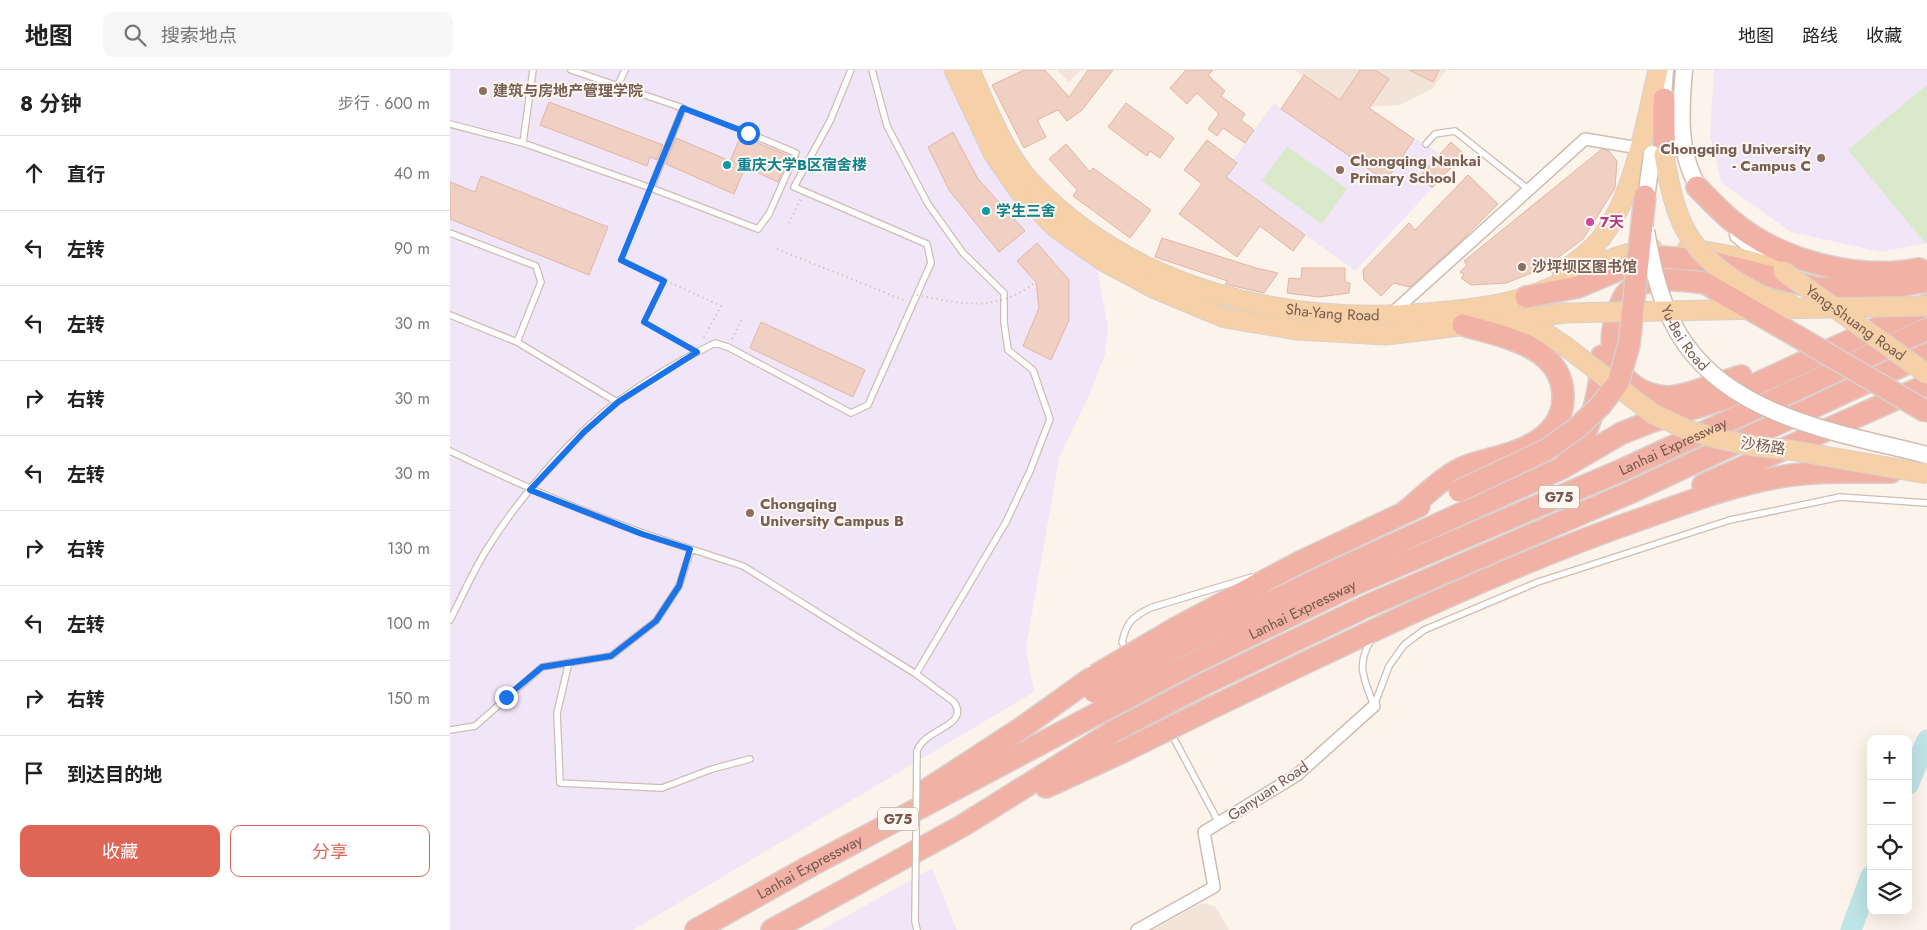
<!DOCTYPE html>
<html lang="zh">
<head>
<meta charset="utf-8">
<style>
	:root { --surface:#fff; --page:#f6f6f6; --text:#222; --muted:#767676; --line:#e0e0e0; --accent:#df6656 }
	body { margin:0; font-family:Jost,"Noto Sans SC",sans-serif; background:var(--page); color:var(--text) }
	.controls { position:absolute; right:15px; bottom:15px; display:grid; overflow:hidden; border-radius:10px; box-shadow:0 5px 20px #0002 }
	.controls button { width:45px; height:45px; display:grid; place-items:center; padding:0; border:0; border-bottom:1px solid var(--line); background:var(--surface); color:var(--text); font:25px sans-serif }
	.stop { position:absolute; width:15px; height:15px; margin:-11px; border:4px solid #1a73e8; border-radius:50%; background:#fff }
	.stop.end { background:#1a73e8; border-color:#fff; box-shadow:0 1px 5px #0008 }
	.list { margin:0; padding:0; list-style:none }
	h2 { display:flex; justify-content:space-between; align-items:center; height:65px; margin:0; padding:0 20px; font-size:21px }
	h2 small { font-size:16px; font-weight:400; color:var(--muted) }
	.list li { display:grid; grid-template-columns:32px 1fr auto; gap:15px; align-items:center; box-sizing:border-box; height:75px; padding:0 20px; border-top:1px solid var(--line) }
	.list b { display:block; font-size:19px; white-space:nowrap }
	.list em { font-size:16px; font-style:normal; color:var(--muted) }
	.actions { display:flex; gap:10px; padding:15px 20px }
	.actions a { flex:1; padding:11px 0; border:1px solid var(--accent); border-radius:10px; text-align:center; font-size:18px; color:var(--accent) }
	.actions .main { background:var(--accent); color:#fff }
	.icon { flex:none; width:28px; height:28px; fill:none; stroke:currentColor; stroke-width:2; stroke-linecap:round; stroke-linejoin:round }
	.map { position:relative; flex:none; width:1477px; height:860px; overflow:hidden }
	header { display:flex; align-items:center; gap:30px; box-sizing:border-box; height:70px; padding:0 25px; background:var(--surface); border-bottom:1px solid var(--line) }
	header strong { font-size:24px }
	nav { display:flex; gap:28px; margin-inline-start:auto; font-size:18px }
	.search { width:350px; height:45px; background:var(--page); display:flex; align-items:center; gap:12px; box-sizing:border-box; padding:0 18px; border-radius:10px; color:var(--muted); font-size:19px }
	main { display:flex }
	aside { flex:1; background:var(--surface) }
	.map>svg:first-child { display:block }
	.residential { fill:#f3e4d9 }
	.education { fill:#f0e6f8 }
	.green { fill:#d9e9c9 }
	.lines { fill:none; stroke-linecap:round; stroke-linejoin:round }
	.river { stroke:#bfe4e5; stroke-width:21 }
	.building { fill:#f0d0c3; stroke:#e2b5a4 }
	.service-casing { stroke:#d0bcb2; stroke-width:8 }
	.minor-casing { stroke:#d0bcb2; stroke-width:14 }
	.secondary-casing { stroke:#d3bcb0; stroke-width:19 }
	.primary-casing { stroke:#d9d0cd; stroke-width:21 }
	.motorway-casing { stroke:#d9d0cd; stroke-width:24 }
	.path { stroke:#d5b3a6; stroke-width:2; stroke-dasharray:1 4; stroke-linecap:butt }
	.service { stroke:#fff; stroke-width:5.5 }
	.minor { stroke:#fff; stroke-width:11 }
	.secondary { stroke:#fff; stroke-width:16 }
	.primary { stroke:#f6d0a7; stroke-width:19 }
	.motorway { stroke:#f2b1a5; stroke-width:21 }
	.service-bridge-casing { stroke:#d0bcb2; stroke-width:8; stroke-linecap:butt }
	.secondary-bridge-casing { stroke:#d3bcb0; stroke-width:19; stroke-linecap:butt }
	.primary-bridge-casing { stroke:#d9d0cd; stroke-width:21; stroke-linecap:butt }
	.motorway-bridge-casing { stroke:#d9d0cd; stroke-width:24; stroke-linecap:butt }
	.path-bridge { stroke:#d5b3a6; stroke-width:2; stroke-dasharray:1 4; stroke-linecap:butt }
	.service-bridge { stroke:#fff; stroke-width:5.5 }
	.secondary-bridge { stroke:#fff; stroke-width:16 }
	.primary-bridge { stroke:#f6d0a7; stroke-width:19 }
	.motorway-bridge { stroke:#f2b1a5; stroke-width:21 }
	.route { stroke:#1a73e8; stroke-width:6 }
	.education-dot { fill:#8d6e63; stroke:#fef7f1; stroke-width:2 }
	.culture-dot { fill:#0f9aa8; stroke:#fef7f1; stroke-width:2 }
	.hotel-dot { fill:#d1479c; stroke:#fef7f1; stroke-width:2 }
	.labels { text-anchor:middle; stroke-width:4; stroke-linejoin:round; paint-order:stroke }
	.shield { fill:#fef7f1; stroke:#9f887f; stroke-width:1 }
	.shield-label { font-size:14px; font-weight:bold; fill:#76584e }
	.education-label { font-size:15px; font-weight:bold; fill:#785e54; stroke:#fef7f1; text-anchor:start }
	.culture-label { font-size:15px; font-weight:bold; fill:#0d838f; stroke:#fef7f1; text-anchor:start }
	.hotel-label { font-size:15px; font-weight:bold; fill:#b23c85; stroke:#fef7f1; text-anchor:start }
	.street-label { font-size:15px; fill:#76584e; stroke:#fef7f1 }
</style>
</head>
<body>
<header>
<strong>地图</strong>
<div class="search"><svg class="icon" aria-label="search" viewBox="0 0 24 24"><circle cx="10" cy="10" r="6"/><path d="M15 15l6 6"/></svg>搜索地点</div>
<nav><a>地图</a><a>路线</a><a>收藏</a></nav>
</header>
<main>
<aside>
<h2>8 分钟<small>步行 · 600 m</small></h2>
<ul class="list">
<li><svg class="icon" aria-label="ahead" viewBox="0 0 24 24"><path d="M12 20V5M6 11l6-6 6 6"/></svg><div><b>直行</b></div><em>40 m</em></li>
<li><svg class="icon" aria-label="left" viewBox="0 0 24 24"><path d="M17 20v-9H6M10 6l-5 5 5 5"/></svg><div><b>左转</b></div><em>90 m</em></li>
<li><svg class="icon" aria-label="left" viewBox="0 0 24 24"><path d="M17 20v-9H6M10 6l-5 5 5 5"/></svg><div><b>左转</b></div><em>30 m</em></li>
<li><svg class="icon" aria-label="right" viewBox="0 0 24 24"><path d="M7 20v-9h11M14 6l5 5-5 5"/></svg><div><b>右转</b></div><em>30 m</em></li>
<li><svg class="icon" aria-label="left" viewBox="0 0 24 24"><path d="M17 20v-9H6M10 6l-5 5 5 5"/></svg><div><b>左转</b></div><em>30 m</em></li>
<li><svg class="icon" aria-label="right" viewBox="0 0 24 24"><path d="M7 20v-9h11M14 6l5 5-5 5"/></svg><div><b>右转</b></div><em>130 m</em></li>
<li><svg class="icon" aria-label="left" viewBox="0 0 24 24"><path d="M17 20v-9H6M10 6l-5 5 5 5"/></svg><div><b>左转</b></div><em>100 m</em></li>
<li><svg class="icon" aria-label="right" viewBox="0 0 24 24"><path d="M7 20v-9h11M14 6l5 5-5 5"/></svg><div><b>右转</b></div><em>150 m</em></li>
<li><svg class="icon" aria-label="arrive" viewBox="0 0 24 24"><path d="M6 21V4h12l-3 4 3 4H6"/></svg><div><b>到达目的地</b></div></li>
</ul>
<div class="actions"><a class="main">收藏</a><a>分享</a></div>
</aside>
<div class="map">
<svg width="1477" height="860" viewBox="0 0 1477 860">
	<rect width="100%" height="100%" fill="#fcf3ea"/>
	<path class="residential" d="M607 0H631L619 12Z
		M845 0H996L982 19 949 35 918 37 912 46Z
		M751 833 765 836 779 860H703Z"/>
	<path class="education" d="M0 0H498L647 197 658 258 655 284 641 321 609 388 576 578 584 622 183 860H0Z
		M1264 0H1477V173L1431 182 1341 162 1271 112 1260 64Z
		M824 33 831 39 912 45 976 74 989 84 1001 72 1014 84 905 201 776 107 787 93 783 90Z
		M482 798 507 860H372Z"/>
	<path class="green" d="M1477 15V173L1476 174 1398 80Z
		M837 76 897 119 872 154 812 111Z"/>
	<g class="lines">
		<path class="river" d="M1458 715 1477 670
			M1401 860 1421 806"/>
	</g>
	<path class="building" d="M574 0H595L619 27 638 0H663L632 40 617 51 608 40 587 50 596 67 574 78 542 15Z
		M736 0H763L758 5 775 21 771 26 795 44 791 50 804 60 795 73 773 58 767 66 758 59 769 44 747 23 737 34 720 18Z
		M910 0H925L939 9 919 38 964 69 936 111 831 39 854 5 890 30Z
		M959 0H989L983 12Z
		M99 32 213 75 207 90 200 87 197 96 90 55Z
		M676 33 724 68 710 88 700 81 697 86 658 57Z
		M503 62 528 109 575 161 549 182 499 120 478 77Z
		M291 66 339 86 328 112 295 97 284 124 216 94 226 68 280 91Z
		M757 70 787 93 776 107 855 165 843 181 810 156 787 187 729 144 752 114 734 100Z
		M1001 72 1014 84 982 118 970 106Z
		M616 74 640 102 643 98 701 140 680 168 623 126 627 120 599 89Z
		M1152 79 1159 81 1167 91 1165 118 1133 169 1094 198 1056 213 1021 215 1011 208 1014 205 1010 202 1017 195 1014 191Z
		M1018 105 1048 134 1013 169 960 217 944 213 931 226 914 210 913 200 959 153 965 160Z
		M31 106 158 157 139 205 0 149V112L25 122Z
		M712 168 806 198 828 203 814 223 775 214 778 211 705 187Z
		M587 173 619 210V250L601 290 573 276 589 238 586 212 567 191Z
		M852 198H895V212L900 213 899 223 869 227 837 223 839 208 851 209Z
		M311 252 415 300 403 327 300 278Z"/>
	<g class="lines">
		<defs>
			<path id="service" d="M121 0 233 38 201 118
				M168 15 175 0
				M0 54 73 73 201 118 308 159 319 144 346 83 298 63
				M73 73 83 0
				M976 74 985 64 1005 61 1078 119
				M0 163 86 196 91 212 67 272
				M0 245 67 272 167 332
				M0 381C78 419 157 453 241 479L229 516 206 551 161 586 92 597 25 656 0 660
				M241 479 293 496 466 604 556 452 580 401 600 349 583 300 558 280 554 252V223L513 183 478 134 437 56 422 0
				M0 550C12 527 23 501 37 479 68 429 120 368 167 332 197 310 232 289 265 273L278 277 401 343 418 335 481 193 477 174 344 117 380 51 401 0
				M922 568C905 596 914 608 924 636
				M678 582 672 572C677 552 681 548 700 538L802 507
				M119 592 107 643 110 713 212 718 262 699 300 689
				M466 604 504 632C520 657 476 657 467 681
				M924 636 939 596 954 575 974 560 1088 512 1280 450 1390 427 1477 433
				M721 663 769 753
				M465 851 467 860"/>
			<path id="minor" d="M940 245 1135 69 1189 78
				M687 860 764 817 754 762 847 705 924 636"/>
			<path id="secondary" d="M1234 0C1230 44 1227 88 1254 126
				M1212 40 1215 0
				M1288 165 1329 198"/>
			<g id="primary">
				<path d="M504 0 543 83 569 121 607 159 653 191 703 218 775 248 847 260 936 265 1060 250 1090 259 1115 276"/>
				<path id="s1" d="M520 0C537 38 553 81 581 112 683 220 834 255 977 243 1010 240 1045 237 1076 227 1106 218 1134 199 1164 188 1176 183 1190 181 1202 178"/>
				<path d="M1237 179C1271 182 1301 190 1333 201"/>
				<path d="M1112 202C1124 193 1136 185 1147 173 1184 131 1195 54 1208 0"/>
				<path d="M1069 249 1114 243"/>
			</g>
			<g id="motorway">
				<path d="M1214 85V29"/>
				<path d="M1247 117C1258 128 1269 140 1281 150 1329 191 1407 211 1469 199"/>
				<path d="M1255 213C1232 210 1200 205 1180 220 1172 226 1169 239 1166 247 1154 288 1172 323 1217 327 1233 328 1273 311 1291 306"/>
				<path d="M1076 227 1128 217 1168 200 1211 187 1253 190 1367 218 1424 220 1477 211"/>
				<path d="M1117 392C1141 363 1150 323 1152 286"/>
				<path d="M1253 415 1477 315"/>
				<path d="M956 441C975 426 994 405 1017 396 1038 388 1063 386 1082 374 1099 365 1113 349 1113 329 1115 276 1053 267 1013 255"/>
				<path d="M726 558 850 492 969 436"/>
				<path d="M733 574 896 496 1112 398 1172 363 1200 352 1276 328 1477 235"/>
				<path id="s2" d="M741 594 905 514 1172 400 1477 259"/>
				<path d="M754 614 917 536 1179 423 1477 284"/>
				<path d="M763 637C903 570 1044 500 1191 449 1238 432 1286 414 1335 406 1370 401 1406 402 1441 402"/>
				<path d="M596 717 672 682"/>
				<path d="M475 721 573 657 640 609"/>
				<path id="s3" d="M246 860 362 795 652 641"/>
				<path d="M322 860 512 756 664 661"/>
			</g>
		</defs>
		<use href="#service" class="service-casing"/>
		<use href="#minor" class="minor-casing"/>
		<use href="#secondary" class="secondary-casing"/>
		<use href="#primary" class="primary-casing"/>
		<use href="#motorway" class="motorway-casing"/>
		<path class="path" d="M242 41 291 61
			M198 125 171 190 271 236 254 267
			M339 153 351 128
			M327 179 456 231
			M214 211 194 252 239 277
			M282 269 293 247"/>
		<use href="#service" class="service"/>
		<use href="#minor" class="minor"/>
		<use href="#secondary" class="secondary"/>
		<use href="#primary" class="primary"/>
		<use href="#motorway" class="motorway"/>
		<defs>
			<path id="service-bridge" d="M465 851 467 681"/>
			<g id="secondary-bridge">
				<path d="M1195 136 1202 84"/>
				<path id="s4" d="M1196 161C1203 200 1212 242 1236 275 1289 349 1395 364 1477 385"/>
			</g>
			<g id="primary-bridge">
				<path d="M1214 85C1225 147 1234 179 1291 214 1306 223 1323 232 1341 233"/>
				<path id="s5" d="M1333 201 1477 304"/>
				<path d="M1114 243 1477 236"/>
				<path d="M1115 276 1203 344 1238 360 1269 369 1304 376 1340 380 1477 404"/>
			</g>
			<path id="motorway-bridge" d="M1255 213 1477 342
				M1009 421 1096 380 1127 358 1151 335 1168 313 1179 275 1195 126
				M646 605 726 558
				M644 622 733 574
				M652 641 741 594
				M664 661 754 614
				M672 682 763 637"/>
		</defs>
		<use href="#service-bridge" class="service-bridge-casing"/>
		<use href="#secondary-bridge" class="secondary-bridge-casing"/>
		<use href="#primary-bridge" class="primary-bridge-casing"/>
		<use href="#motorway-bridge" class="motorway-bridge-casing"/>
		<path class="path-bridge" d="M467 225C514 234 544 243 586 212"/>
		<use href="#service-bridge" class="service-bridge"/>
		<use href="#secondary-bridge" class="secondary-bridge"/>
		<use href="#primary-bridge" class="primary-bridge"/>
		<use href="#motorway-bridge" class="motorway-bridge"/>
	</g>
	<g class="lines">
		<path class="route" d="M56 627 92 597 161 586 206 551 229 516 240 479 192 464 80 420 134 362 168 332 247 282 194 252 214 211 171 190 233 38 298 63"/>
	</g>
	<g class="education-dot">
		<circle cx="33" cy="21" r="5"/>
		<circle cx="1371" cy="88" r="5"/>
		<circle cx="890" cy="100" r="5"/>
		<circle cx="1072" cy="197" r="5"/>
		<circle cx="300" cy="443" r="5"/>
	</g>
	<g class="culture-dot">
		<circle cx="277" cy="95" r="5"/>
		<circle cx="536" cy="141" r="5"/>
	</g>
	<circle class="hotel-dot" cx="1140" cy="152" r="5"/>
	<g class="labels">
		<g class="shield">
			<rect x="1089" y="415.5" width="40" height="23" rx="4"/>
			<rect x="428" y="737.5" width="40" height="23" rx="4"/>
		</g>
		<g class="shield-label">
			<text x="1109" y="432">G75</text>
			<text x="448" y="754">G75</text>
		</g>
		<g class="education-label">
			<text x="43" y="26">建筑与房地产管理学院</text>
			<text x="1361" y="84" text-anchor="end">Chongqing University<tspan x="1361" dy="17">- Campus C</tspan></text>
			<text x="900" y="96">Chongqing Nankai<tspan x="900" dy="17">Primary School</tspan></text>
			<text x="1082" y="202">沙坪坝区图书馆</text>
			<text x="310" y="439">Chongqing<tspan x="310" dy="17">University Campus B</tspan></text>
		</g>
		<g class="culture-label">
			<text x="287" y="100">重庆大学B区宿舍楼</text>
			<text x="546" y="146">学生三舍</text>
		</g>
		<g class="hotel-label">
			<text x="1150" y="157">7天</text>
		</g>
		<g class="street-label">
			<text dy="5" stroke="none"><textPath href="#s1" startOffset="465">Sha-Yang Road</textPath></text>
			<text dy="5" stroke="none"><textPath href="#s5" startOffset="89">Yang-Shuang Road</textPath></text>
			<text dy="5" stroke="none"><textPath href="#s4" startOffset="115">Yu-Bei Road</textPath></text>
			<text transform="translate(1313 376) rotate(8)" y="5">沙杨路</text>
			<text dy="5" stroke="none"><textPath href="#s2" startOffset="529">Lanhai Expressway</textPath></text>
			<text dy="5" stroke="none"><textPath href="#s2" startOffset="124">Lanhai Expressway</textPath></text>
			<text transform="translate(818 721) rotate(-34)" y="5">Ganyuan Road</text>
			<text dy="5" stroke="none"><textPath href="#s3" startOffset="130">Lanhai Expressway</textPath></text>
		</g>
	</g>
</svg>
<div class="controls">
<button>+</button>
<button>−</button>
<button><svg class="icon" aria-label="locate" viewBox="0 0 24 24"><circle cx="12" cy="12" r="6"/><path d="M12 2v4M12 18v4M2 12h4M18 12h4"/></svg></button>
<button><svg class="icon" aria-label="layers" viewBox="0 0 24 24"><path d="M12 4l9 5-9 5-9-5zM3 14l9 5 9-5"/></svg></button>
</div>
<div class="stop" style="left:298px;top:63px"></div>
<div class="stop end" style="left:56px;top:627px"></div>
</div>
</main>
</body>
</html>
